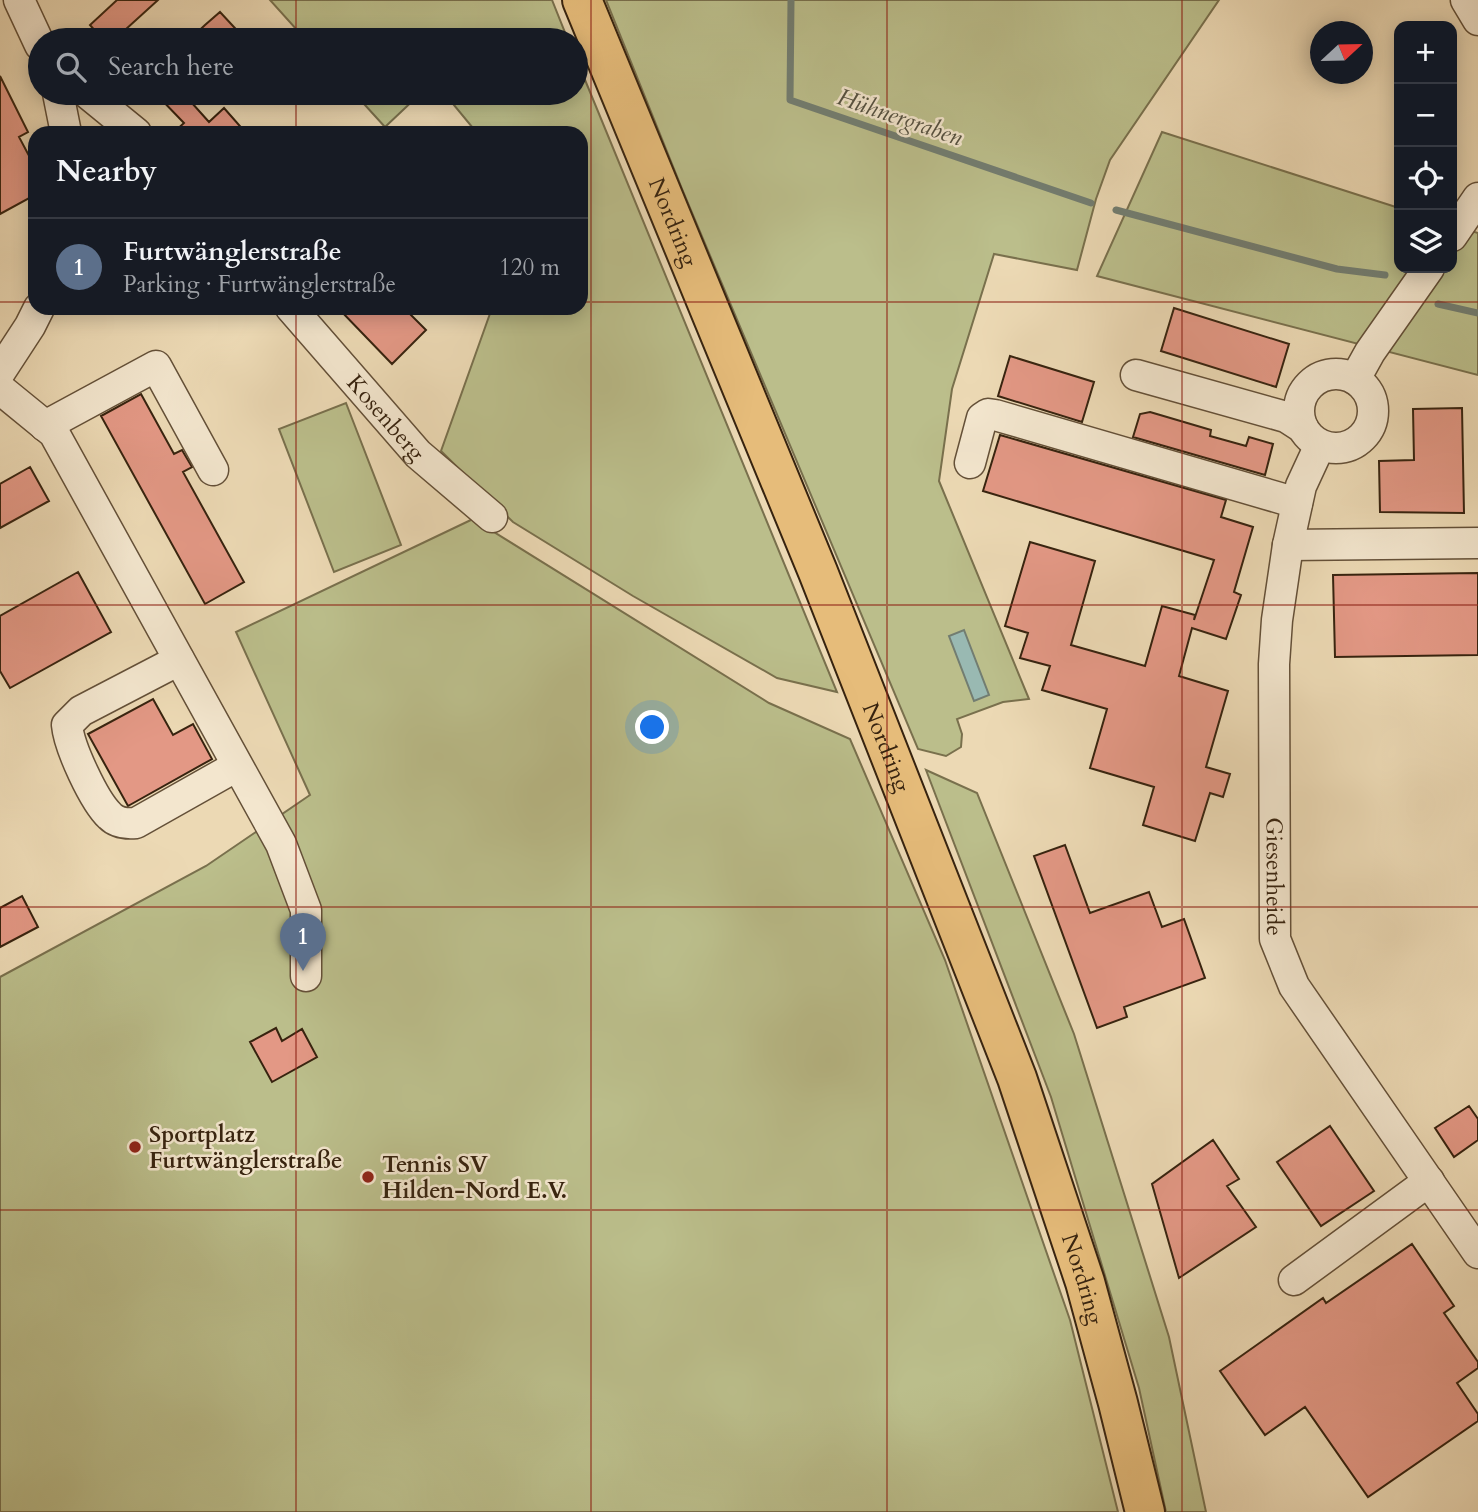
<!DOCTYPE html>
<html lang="en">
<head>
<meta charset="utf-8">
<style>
	:root { --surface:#171b24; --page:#20242c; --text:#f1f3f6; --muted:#9ea1a6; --line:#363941; --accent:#c59692 }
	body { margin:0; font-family:Cardo,serif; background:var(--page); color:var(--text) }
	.controls { position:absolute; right:21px; top:21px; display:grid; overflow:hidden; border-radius:14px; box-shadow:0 4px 18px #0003 }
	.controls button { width:63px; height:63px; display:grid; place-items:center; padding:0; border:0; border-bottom:2px solid var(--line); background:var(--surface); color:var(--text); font:35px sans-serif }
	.compass { position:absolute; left:1310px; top:21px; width:63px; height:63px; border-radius:50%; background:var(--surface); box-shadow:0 4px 18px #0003; rotate:68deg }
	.you { position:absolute; left:653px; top:728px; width:24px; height:24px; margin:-18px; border:5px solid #fff; border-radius:50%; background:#1a73e8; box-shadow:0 0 0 10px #1a73e833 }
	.badge { display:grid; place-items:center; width:46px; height:46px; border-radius:50%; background:var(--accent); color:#fff; font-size:23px; font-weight:700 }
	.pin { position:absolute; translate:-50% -58px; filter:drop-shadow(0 2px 4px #0008) }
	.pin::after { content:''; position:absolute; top:37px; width:24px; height:21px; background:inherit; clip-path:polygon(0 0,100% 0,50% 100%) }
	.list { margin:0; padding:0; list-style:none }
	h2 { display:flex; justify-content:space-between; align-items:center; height:91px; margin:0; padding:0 28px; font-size:30px }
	h2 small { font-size:23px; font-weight:400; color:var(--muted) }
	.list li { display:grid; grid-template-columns:46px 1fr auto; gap:21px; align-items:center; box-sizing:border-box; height:98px; padding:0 28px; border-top:2px solid var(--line) }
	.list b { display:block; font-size:26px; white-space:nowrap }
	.list p { margin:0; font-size:23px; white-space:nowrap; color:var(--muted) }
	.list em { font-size:23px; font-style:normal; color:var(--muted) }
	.icon { flex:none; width:38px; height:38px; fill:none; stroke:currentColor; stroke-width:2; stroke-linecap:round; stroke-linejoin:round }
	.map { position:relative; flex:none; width:1478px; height:1512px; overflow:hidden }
	.search { position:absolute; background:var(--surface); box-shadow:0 4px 18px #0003; left:28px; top:28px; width:560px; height:77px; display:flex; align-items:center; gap:18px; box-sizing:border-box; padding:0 24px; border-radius:38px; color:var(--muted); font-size:26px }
	.panel { position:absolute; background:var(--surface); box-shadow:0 4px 18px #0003; left:28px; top:126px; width:560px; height:189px; border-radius:21px }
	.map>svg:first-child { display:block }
	.green { fill:#bbbe8b; stroke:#79704d; stroke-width:2 }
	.water { fill:#99b9b2; stroke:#727d71; stroke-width:2 }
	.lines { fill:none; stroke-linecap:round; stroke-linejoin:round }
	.stream { stroke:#727d71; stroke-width:7 }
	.building { fill:#e39885; stroke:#37230f; stroke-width:2 }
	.minor-casing { stroke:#645038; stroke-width:33 }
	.major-casing { stroke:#37230f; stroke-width:42 }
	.minor { stroke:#f3e6ce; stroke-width:30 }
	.major { stroke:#e6bc7a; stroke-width:38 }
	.grid { fill:none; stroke:#8f2418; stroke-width:2; stroke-opacity:0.55 }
	.poi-dot { fill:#8f2418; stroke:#f3e6ce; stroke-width:2.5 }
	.labels { text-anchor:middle; stroke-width:5; stroke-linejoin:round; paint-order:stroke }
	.street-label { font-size:23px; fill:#37230f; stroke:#f3e6ce }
	.poi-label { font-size:23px; font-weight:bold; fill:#37230f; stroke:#f3e6ce; text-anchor:start }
	.water-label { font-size:24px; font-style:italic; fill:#545040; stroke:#f3e6ce }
</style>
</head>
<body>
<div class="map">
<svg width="1478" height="1512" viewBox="0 0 1478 1512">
	<rect width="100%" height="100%" fill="#ecd9b4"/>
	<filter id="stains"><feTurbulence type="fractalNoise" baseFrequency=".00286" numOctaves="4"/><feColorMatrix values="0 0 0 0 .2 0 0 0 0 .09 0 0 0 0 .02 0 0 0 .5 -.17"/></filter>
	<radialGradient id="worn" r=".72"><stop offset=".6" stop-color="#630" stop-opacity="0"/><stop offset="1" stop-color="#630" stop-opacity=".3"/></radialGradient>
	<path class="green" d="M270 0H552L568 40H306Z
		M606 0H1219L1110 160 1096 199 1077 270 994 254 952 389 939 481 1029 699 1003 702 957 719 962 734 961 747 946 756 918 749 682 189Z
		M576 58 837 692 777 678 633 596 513 522 441 451 492 308H581V133H477L444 93H576Z
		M354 93H421L385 127Z
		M1162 132 1399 208V268H1452V225L1478 233V375L1097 276Z
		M346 403 401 545 334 572 279 429Z
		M473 519 769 703 850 739 945 960 1070 1320 1118 1512H0V977L206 866 310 795 236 632Z
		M926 770 977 793 1074 1034 1169 1337 1206 1512H1166L1139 1388 1051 1097Z"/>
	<path class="water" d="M964 630 989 695 974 701 949 636Z"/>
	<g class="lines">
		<path class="stream" d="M791 0 790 100 1091 203
			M1116 210 1337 269 1385 275
			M1438 304 1478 313"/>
	</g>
	<path class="building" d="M117 0H158L114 40H103L90 25Z
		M220 12 246 40H189L205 25Z
		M0 76 28 132 19 137 35 167V195L0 214Z
		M155 93H183L209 122 224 108 246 133H173L184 123Z
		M338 308H404L426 330 392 364Z
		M1174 308 1289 344 1276 387 1161 351Z
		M1010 356 1094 382 1082 422 998 396Z
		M141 394 174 454 182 450 192 467 183 472 244 582 205 604 101 416Z
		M1462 408 1464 513 1380 512 1379 461 1414 460 1413 409Z
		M1150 412 1211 430 1210 436 1246 446 1249 437 1273 444 1265 475 1133 437 1140 414Z
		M1000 435 1226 500 1221 517 1253 527 1234 592 1241 595 1226 639 1192 628 1179 676 1228 691 1206 767 1230 774 1223 797 1210 793 1195 841 1143 825 1154 787 1090 768 1107 709 1042 690 1050 666 1020 658 1028 633 1005 626 1030 542 1095 561 1071 645 1145 666 1162 606 1195 615 1194 620 1214 560 983 491Z
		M30 467 49 501 0 528V484Z
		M78 572 111 632 10 688 0 671V616Z
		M1478 573V655L1335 657 1333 575Z
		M153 699 173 735 193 724 212 759 128 806 88 734Z
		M1065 845 1090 913 1149 892 1162 927 1184 919 1205 978 1124 1007 1127 1017 1097 1028 1034 856Z
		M22 896 38 927 0 947V908Z
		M276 1028 282 1041 302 1029 317 1057 272 1082 250 1042Z
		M1469 1106 1478 1119V1140L1454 1157 1435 1128Z
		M1330 1126 1374 1191 1321 1226 1277 1162Z
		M1213 1140 1239 1179 1227 1186 1256 1227 1179 1278 1152 1184Z
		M1412 1244 1454 1306 1444 1313 1478 1362V1368L1457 1383 1478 1414V1421L1368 1497 1305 1407 1265 1435 1220 1371 1323 1298 1326 1303Z"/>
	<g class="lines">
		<defs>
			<g id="minor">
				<path d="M19 0 40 45"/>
				<path d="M1466 0 1478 20"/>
				<path d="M58 93 66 133"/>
				<path d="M87 93 136 133"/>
				<path d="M1452 236 1478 198"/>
				<path id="s1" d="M291 308 418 454 492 517"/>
				<path d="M0 372 30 326 39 308"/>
				<circle cx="1336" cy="411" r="37"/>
				<path d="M1136 375 1286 417 1303 428"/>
				<path d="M1355 379 1370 352 1429 268"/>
				<path d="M0 389 54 433 281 844 306 910V976"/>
				<path d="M45 426 156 366 213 470"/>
				<path id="s2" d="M1320 445 1301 486 1288 545 1277 620 1274 664 1275 939 1294 986 1478 1253"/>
				<path d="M970 463 982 418 988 414 995 415 1297 503"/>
				<path d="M1288 545 1478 543"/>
				<path d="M179 660 81 711 67 725C69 747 94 801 110 816 117 823 126 824 136 823L237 766"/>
				<path d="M1294 1280 1429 1181"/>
			</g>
			<g id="major">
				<path id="s3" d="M582 0 818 572 1017 1078 1085 1282 1118 1403 1145 1512"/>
			</g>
		</defs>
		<use href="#minor" class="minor-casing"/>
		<use href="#major" class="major-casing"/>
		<use href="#minor" class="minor"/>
		<use href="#major" class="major"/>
	</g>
	<path class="grid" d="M296 0V40M591 0V1512M887 0V1512M1182 0V1512M296 93V133M0 302H35M581 302H1478M296 308V1512M0 605H1478M0 907H1478M0 1210H1478"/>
	<g class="poi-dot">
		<circle cx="135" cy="1147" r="7"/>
		<circle cx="368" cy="1177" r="7"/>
	</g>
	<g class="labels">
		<g class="street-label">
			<text dy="8" stroke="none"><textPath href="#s3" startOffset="240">Nordring</textPath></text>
			<text dy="8" stroke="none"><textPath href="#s1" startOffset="145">Kosenberg</textPath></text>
			<text dy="8" stroke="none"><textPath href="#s3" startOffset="807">Nordring</textPath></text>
			<text dy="8" stroke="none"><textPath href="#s2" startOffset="438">Giesenheide</textPath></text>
			<text dy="8" stroke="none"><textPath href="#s3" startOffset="1374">Nordring</textPath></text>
		</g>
		<g class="poi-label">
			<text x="149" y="1142">Sportplatz<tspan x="149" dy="26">Furtwänglerstraße</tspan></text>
			<text x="382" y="1172">Tennis SV<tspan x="382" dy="26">Hilden-Nord E.V.</tspan></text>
		</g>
		<g class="water-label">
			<text transform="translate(900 117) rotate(19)" y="8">Hühnergraben</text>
		</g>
	</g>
	<rect width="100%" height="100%" filter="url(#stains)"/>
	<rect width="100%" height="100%" fill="url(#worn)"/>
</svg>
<div class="controls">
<button>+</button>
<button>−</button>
<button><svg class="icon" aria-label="locate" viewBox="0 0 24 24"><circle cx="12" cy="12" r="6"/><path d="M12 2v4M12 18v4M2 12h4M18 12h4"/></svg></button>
<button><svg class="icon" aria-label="layers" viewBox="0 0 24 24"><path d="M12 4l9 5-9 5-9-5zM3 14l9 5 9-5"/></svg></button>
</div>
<svg class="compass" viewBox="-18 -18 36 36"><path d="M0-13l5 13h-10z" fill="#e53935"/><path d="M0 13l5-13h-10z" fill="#9ea1a6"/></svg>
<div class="you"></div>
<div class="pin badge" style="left:303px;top:971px;background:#5c6f8a">1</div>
<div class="search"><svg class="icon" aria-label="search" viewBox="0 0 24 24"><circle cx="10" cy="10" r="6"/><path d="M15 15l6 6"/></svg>Search here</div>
<section class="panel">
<h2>Nearby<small></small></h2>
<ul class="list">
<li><span class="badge" style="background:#5c6f8a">1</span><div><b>Furtwänglerstraße</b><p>Parking · Furtwänglerstraße</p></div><em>120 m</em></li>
</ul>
</section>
</div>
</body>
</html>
